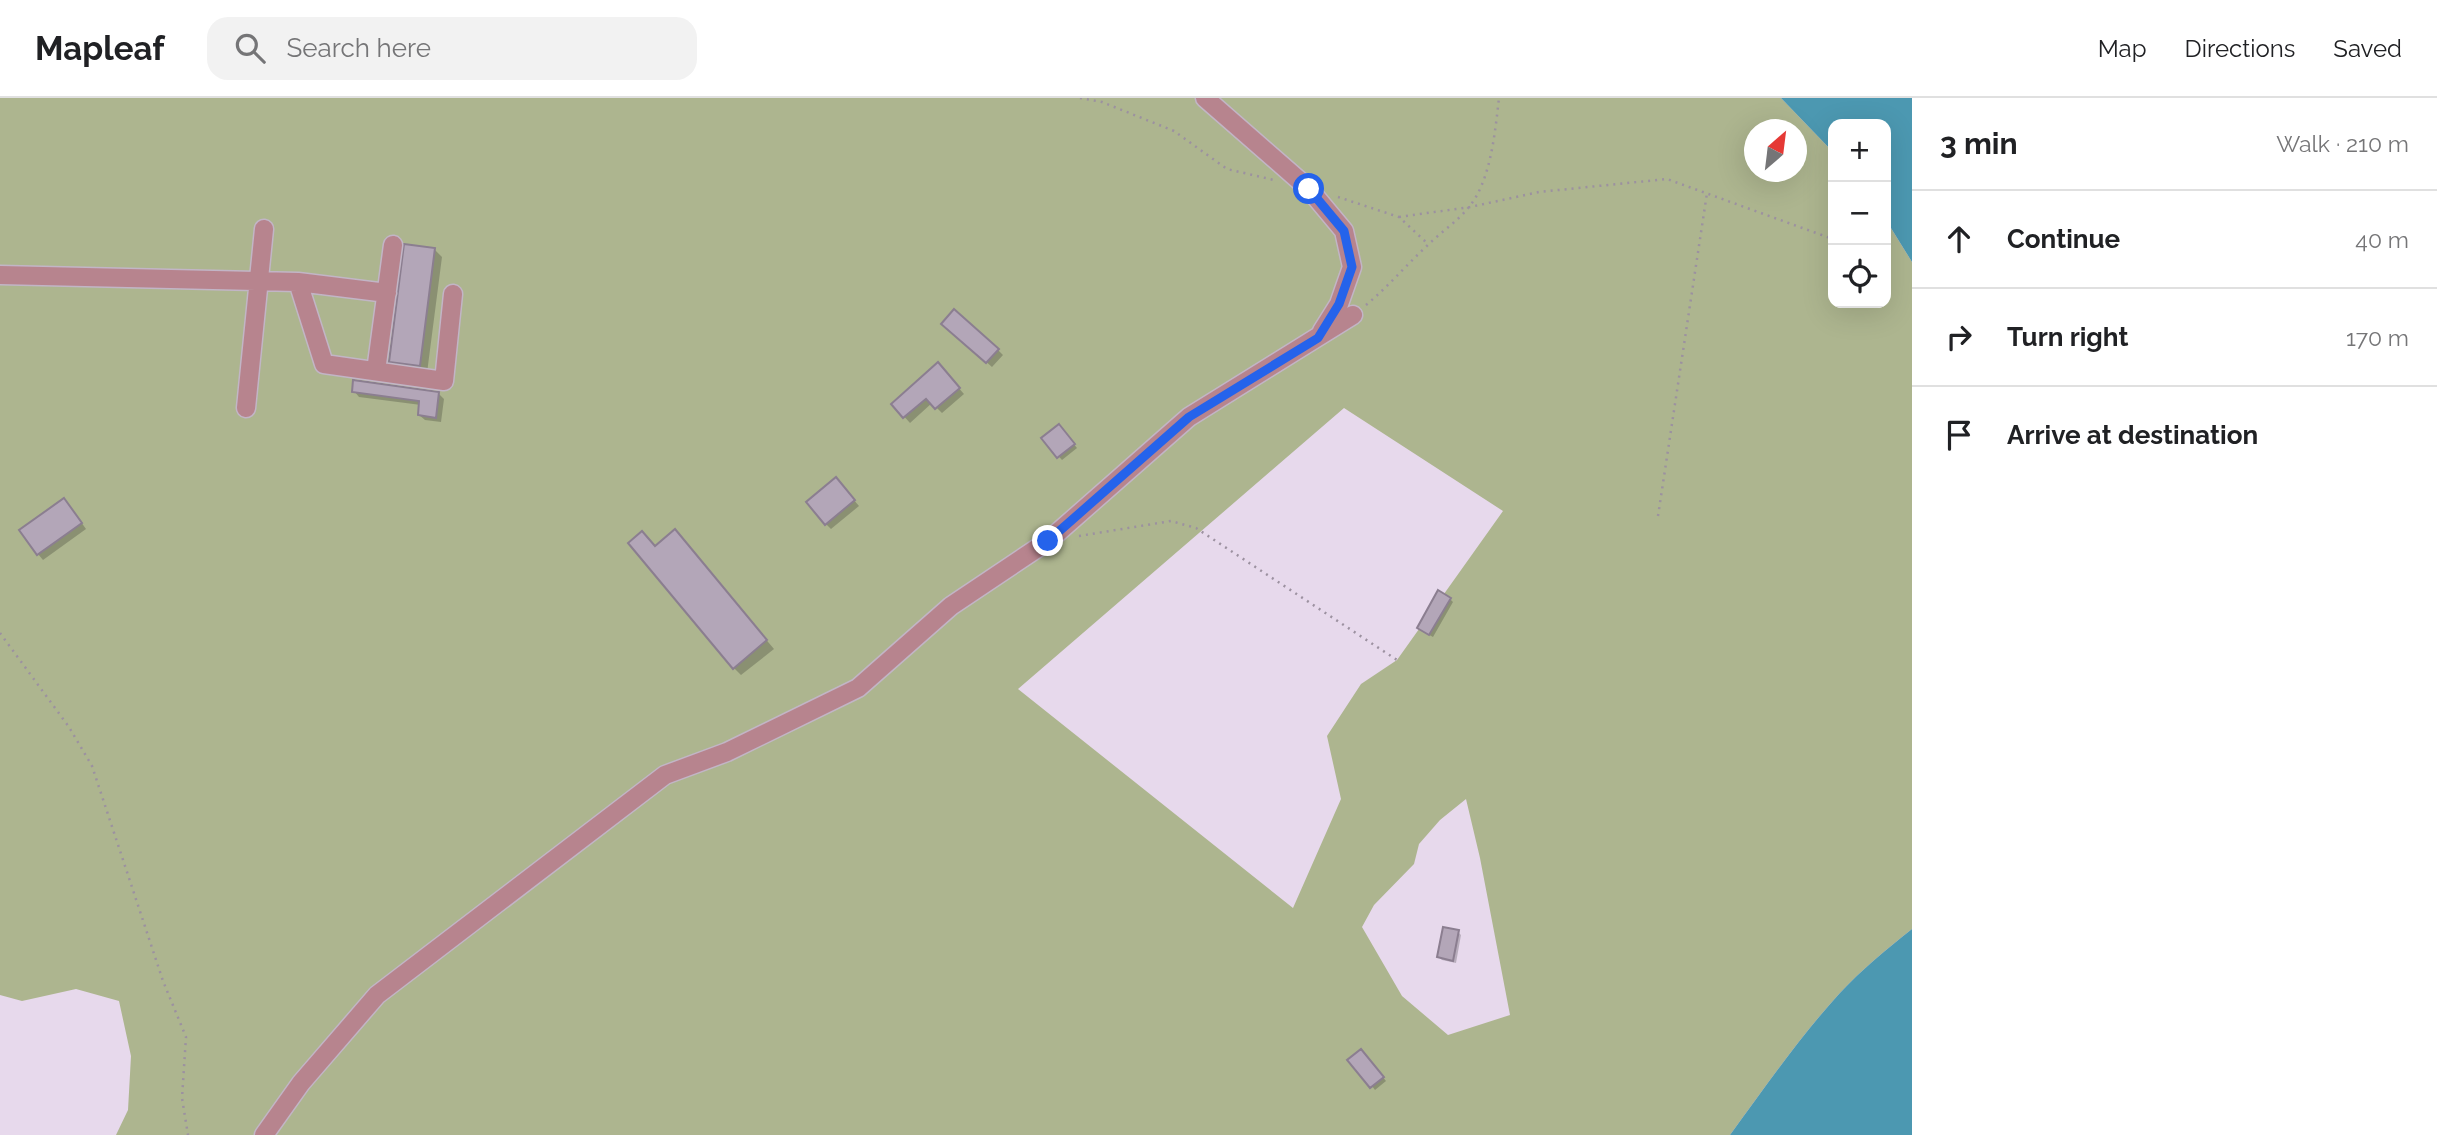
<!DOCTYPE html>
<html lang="en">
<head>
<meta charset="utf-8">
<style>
	:root { --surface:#fff; --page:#f2f2f2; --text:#202124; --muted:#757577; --line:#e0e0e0 }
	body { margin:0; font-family:Raleway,sans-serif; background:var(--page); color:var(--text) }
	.controls { position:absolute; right:21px; top:21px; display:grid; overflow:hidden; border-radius:14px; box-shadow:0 7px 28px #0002 }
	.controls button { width:63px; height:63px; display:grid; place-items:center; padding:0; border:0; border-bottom:2px solid var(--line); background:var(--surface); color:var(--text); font:35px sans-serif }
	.compass { position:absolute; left:1744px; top:21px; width:63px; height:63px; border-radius:50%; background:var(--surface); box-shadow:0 7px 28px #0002; rotate:28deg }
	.stop { position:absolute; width:21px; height:21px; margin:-16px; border:5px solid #2563eb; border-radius:50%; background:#fff }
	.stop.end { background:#2563eb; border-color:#fff; box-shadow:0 2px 7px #0008 }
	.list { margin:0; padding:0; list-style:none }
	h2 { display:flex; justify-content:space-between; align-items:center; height:91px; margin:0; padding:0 28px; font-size:30px }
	h2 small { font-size:23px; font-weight:400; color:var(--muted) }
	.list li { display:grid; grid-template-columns:46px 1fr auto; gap:21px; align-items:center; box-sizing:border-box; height:98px; padding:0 28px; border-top:2px solid var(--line) }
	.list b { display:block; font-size:26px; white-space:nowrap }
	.list em { font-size:23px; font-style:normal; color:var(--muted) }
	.icon { flex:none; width:38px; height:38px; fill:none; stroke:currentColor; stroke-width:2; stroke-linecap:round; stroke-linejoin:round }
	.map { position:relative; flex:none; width:1912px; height:1037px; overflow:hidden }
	header { display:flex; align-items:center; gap:42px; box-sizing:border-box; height:98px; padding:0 35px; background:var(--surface); border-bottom:2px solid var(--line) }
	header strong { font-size:33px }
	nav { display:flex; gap:38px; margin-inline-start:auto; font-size:24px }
	.search { width:490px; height:63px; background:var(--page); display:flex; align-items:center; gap:18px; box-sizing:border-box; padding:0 24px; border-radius:21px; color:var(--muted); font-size:26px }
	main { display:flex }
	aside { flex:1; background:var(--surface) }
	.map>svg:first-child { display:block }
	.green { fill:#adb58f; fill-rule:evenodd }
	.water { fill:#4c98b1 }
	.shadow { fill:#0003 }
	.building { fill:#b3a6b8; stroke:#8b7e90; stroke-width:2 }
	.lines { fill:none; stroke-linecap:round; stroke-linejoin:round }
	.minor-casing { stroke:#c2b5c6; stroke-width:21 }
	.path { stroke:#9c91a0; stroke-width:2.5; stroke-dasharray:2 5; stroke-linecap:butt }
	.minor { stroke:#b7848e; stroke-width:18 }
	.route { stroke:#2563eb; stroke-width:9 }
</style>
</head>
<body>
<header>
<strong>Mapleaf</strong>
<div class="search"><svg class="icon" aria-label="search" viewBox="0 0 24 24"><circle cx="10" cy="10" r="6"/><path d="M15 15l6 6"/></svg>Search here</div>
<nav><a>Map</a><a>Directions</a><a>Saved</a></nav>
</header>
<main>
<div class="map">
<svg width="1912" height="1037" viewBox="0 0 1912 1037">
	<rect width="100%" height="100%" fill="#e7d9ec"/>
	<path class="green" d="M0 0H1781L1833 54V205H1886V122L1912 164V831C1887 851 1861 872 1839 896 1799 940 1765 989 1730 1037H116L128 1012 131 958 119 903 76 891 22 903 0 897ZM1755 32H1797V74H1755ZM1344 310 1503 413 1397 562 1361 586 1327 638 1341 701 1293 810 1018 591ZM1466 701 1480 760 1510 917 1448 937 1402 898 1362 829 1374 807 1414 766 1419 746 1440 722Z"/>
	<path class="water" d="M1781 0H1912V164L1886 122V26H1833V54Z
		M1912 831V1037H1730C1765 989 1799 940 1839 896 1861 872 1887 851 1912 831Z"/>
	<path class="shadow" d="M435 152 442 159 427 275 398 271 391 263Z
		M949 231 998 252 1003 257 992 269Z
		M943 272 964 296 942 315 932 305 910 325 893 306Z
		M354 293 438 295 444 301 441 324 425 322 419 317 421 307 359 299Z
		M1062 332 1077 350 1062 362 1043 341Z
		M841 387 859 408 831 431 826 426Z
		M69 407 86 431 43 462 38 456Z
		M682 441 774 551 741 577 734 570 656 450Z
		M1450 501 1453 504 1433 539 1422 533Z
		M1458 834 1461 837 1456 865 1442 862 1439 859Z
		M1364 956 1386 983 1375 992 1372 988Z"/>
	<path class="building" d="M404 146 435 150 420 268 389 264Z
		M954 211 999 251 986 265 941 226Z
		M938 264 960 290 935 311 926 301 903 320 891 306Z
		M353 282 439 294 436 320 418 317 419 303 352 294Z
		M1059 326 1075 346 1057 360 1041 340Z
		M836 379 855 402 825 427 806 404Z
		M64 400 82 425 37 457 19 432Z
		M675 431 767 542 733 571 628 445 642 433 655 448Z
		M1438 492 1451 500 1429 537 1417 530Z
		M1443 829 1459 832 1453 863 1437 859Z
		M1361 951 1384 979 1370 990 1347 962Z"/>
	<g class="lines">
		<defs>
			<path id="minor" d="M1205 0 1309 91 1344 133 1352 169 1339 206 1322 233
				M0 177 298 184 387 195
				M298 184 324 266 444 283 453 196
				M376 273 393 147
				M246 310 264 131
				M264 1037 301 985 377 897 665 677 727 654 858 590 951 508 1048 443 1189 319 1353 217"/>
		</defs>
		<use href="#minor" class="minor-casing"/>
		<path class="path" d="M1080 0 1102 4 1174 33 1227 71 1274 82
			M1338 99 1399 119 1428 146
			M1399 119 1470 109 1539 94 1667 81 1830 140
			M1366 207C1389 188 1407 166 1429 146 1441 134 1458 123 1469 109 1491 82 1495 34 1499 0
			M1658 418 1707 95
			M1079 438 1171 423 1196 430 1397 562
			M0 535 69 629 92 668 163 883 186 939 182 1000 188 1037"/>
		<use href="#minor" class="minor"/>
	</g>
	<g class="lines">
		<path class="route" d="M1048 443 1189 319 1318 240 1339 206 1352 169 1344 133 1309 91"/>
	</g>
</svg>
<div class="controls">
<button>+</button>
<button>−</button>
<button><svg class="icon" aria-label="locate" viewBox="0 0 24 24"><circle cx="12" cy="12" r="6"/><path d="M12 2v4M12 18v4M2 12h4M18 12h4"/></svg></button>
</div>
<svg class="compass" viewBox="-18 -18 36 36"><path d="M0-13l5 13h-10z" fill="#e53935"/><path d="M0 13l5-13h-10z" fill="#757577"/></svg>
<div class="stop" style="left:1309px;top:91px"></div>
<div class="stop end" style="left:1048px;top:443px"></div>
</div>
<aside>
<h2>3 min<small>Walk · 210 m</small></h2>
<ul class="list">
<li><svg class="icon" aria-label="ahead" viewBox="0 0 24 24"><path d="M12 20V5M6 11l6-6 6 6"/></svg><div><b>Continue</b></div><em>40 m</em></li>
<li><svg class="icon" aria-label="right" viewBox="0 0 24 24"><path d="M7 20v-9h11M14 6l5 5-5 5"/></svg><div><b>Turn right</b></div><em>170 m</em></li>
<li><svg class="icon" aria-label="arrive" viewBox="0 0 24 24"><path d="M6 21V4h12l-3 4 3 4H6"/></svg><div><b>Arrive at destination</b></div></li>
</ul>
</aside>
</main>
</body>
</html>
